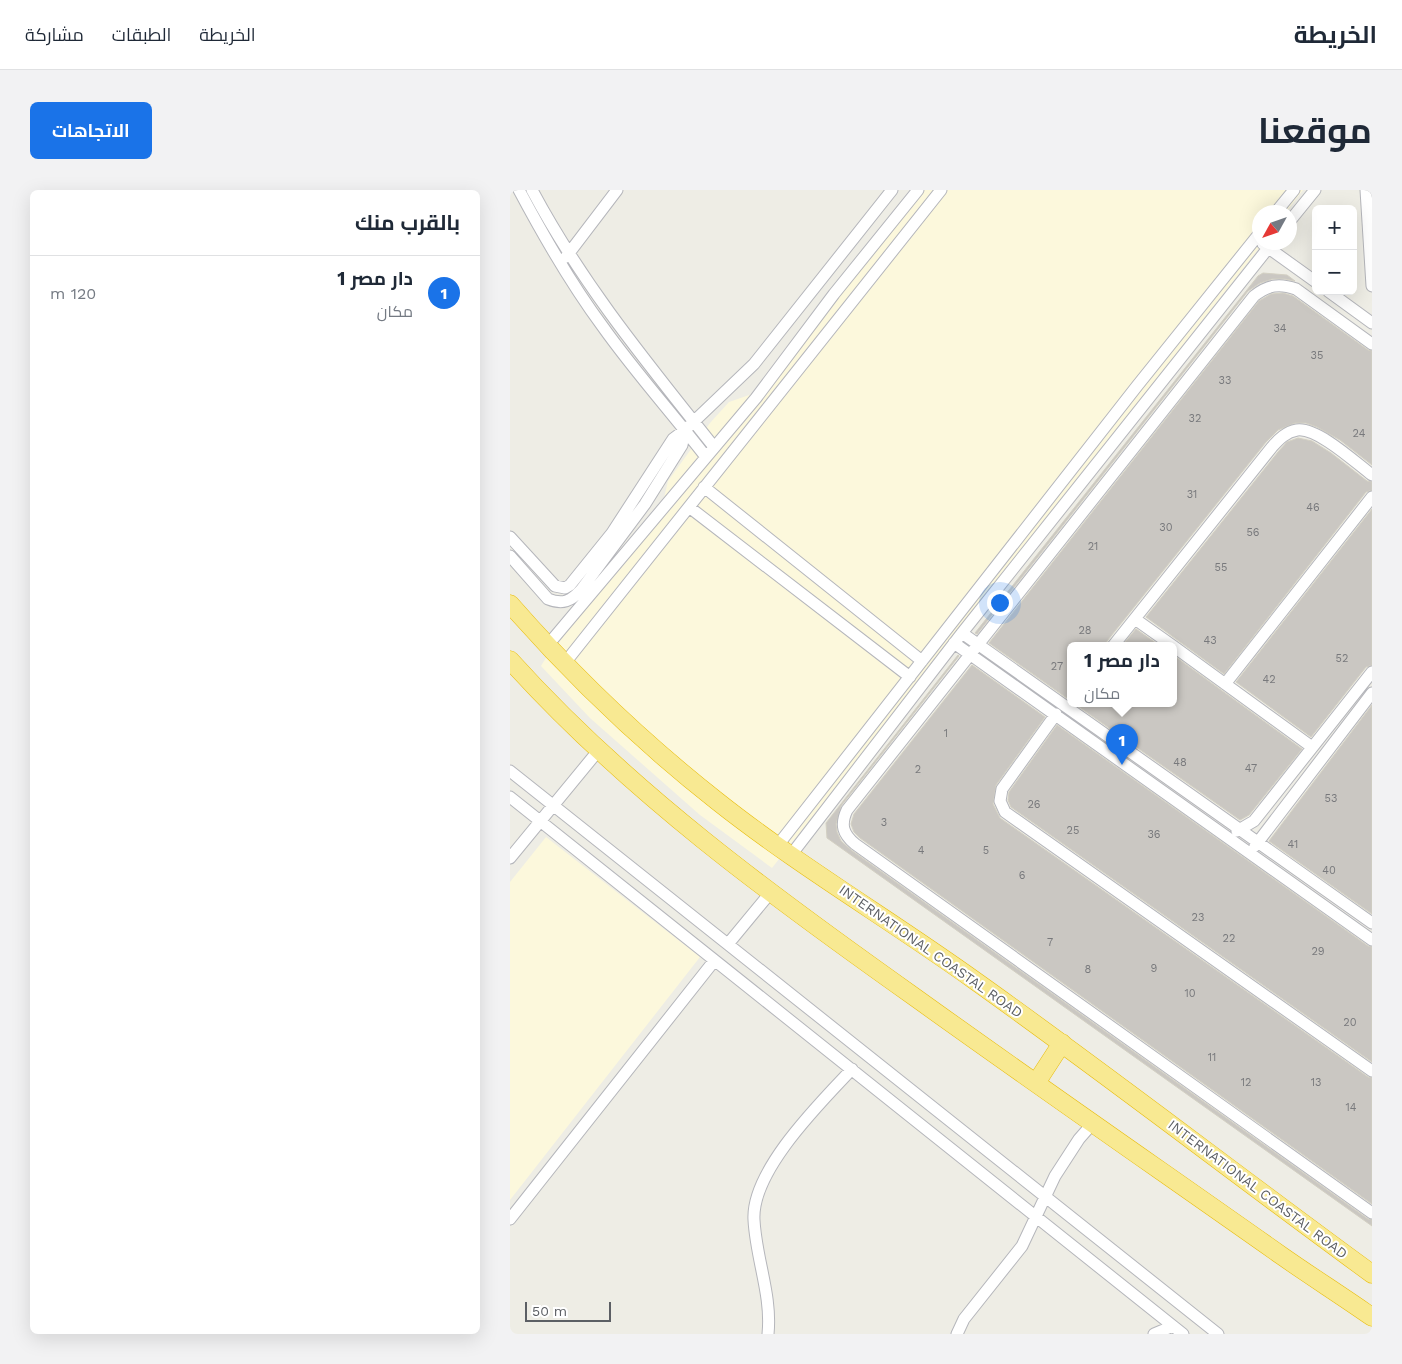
<!DOCTYPE html>
<html lang="ar">
<head>
<meta charset="utf-8">
<style>
	:root { --surface:#fff; --page:#f2f2f3; --text:#1f2937; --muted:#747a83; --line:#e0e1e3; --accent:#1a73e8 }
	body { margin:0; font-family:"Work Sans",Cairo,sans-serif; background:var(--page); color:var(--text); direction:rtl }
	.controls { position:absolute; right:15px; top:15px; display:grid; overflow:hidden; border-radius:8px; box-shadow:0 5px 20px #0002 }
	.controls button { width:45px; height:45px; display:grid; place-items:center; padding:0; border:0; border-bottom:1px solid var(--line); background:var(--surface); color:var(--text); font:25px sans-serif }
	.compass { position:absolute; left:742px; top:15px; width:45px; height:45px; border-radius:50%; background:var(--surface); box-shadow:0 5px 20px #0002; rotate:230deg }
	.scale { position:absolute; left:15px; bottom:12px; width:86px; box-sizing:border-box; padding-left:5px; border:2px solid #5c5f64; border-top:0; font-size:14px; line-height:18px; white-space:nowrap; color:#5c5f64; -webkit-text-stroke:4px #fff; paint-order:stroke }
	.you { position:absolute; left:489px; top:412px; width:18px; height:18px; margin:-12px; border:4px solid #fff; border-radius:50%; background:#1a73e8; box-shadow:0 0 0 8px #1a73e833 }
	.badge { display:grid; place-items:center; width:32px; height:32px; border-radius:50%; background:var(--accent); color:#fff; font-size:16px; font-weight:700 }
	.pin { position:absolute; translate:-50% -41px; filter:drop-shadow(0 1px 2px #0008) }
	.pin::after { content:''; position:absolute; top:26px; width:18px; height:15px; background:inherit; clip-path:polygon(0 0,100% 0,50% 100%) }
	.popup { position:absolute; left:557px; top:452px; width:110px; height:65px; box-sizing:border-box; display:grid; place-content:center; border-radius:8px; background:var(--surface); filter:drop-shadow(0 1px 4px #0005); font-size:16px; white-space:nowrap; color:var(--muted) }
	.popup b { font-size:19px; color:var(--text) }
	.popup::after { content:''; position:absolute; left:50%; top:100%; margin-left:-10px; border:10px solid transparent; border-top-color:var(--surface) }
	.list { margin:0; padding:0; list-style:none }
	h2 { display:flex; justify-content:space-between; align-items:center; height:65px; margin:0; padding:0 20px; font-size:21px }
	h2 small { font-size:16px; font-weight:400; color:var(--muted) }
	.list li { display:grid; grid-template-columns:32px 1fr auto; gap:15px; align-items:center; box-sizing:border-box; height:75px; padding:0 20px; border-top:1px solid var(--line) }
	.list b { display:block; font-size:19px; white-space:nowrap }
	.list p { margin:0; font-size:16px; white-space:nowrap; color:var(--muted) }
	.list em { font-size:16px; font-style:normal; color:var(--muted) }
	.map { position:relative; flex:none; width:862px; height:1144px; overflow:hidden; direction:ltr; border-radius:8px }
	header { display:flex; align-items:center; gap:30px; box-sizing:border-box; height:70px; padding:0 25px; background:var(--surface); border-bottom:1px solid var(--line) }
	header strong { font-size:24px }
	nav { display:flex; gap:28px; margin-inline-start:auto; font-size:18px }
	.intro { display:flex; align-items:center; justify-content:space-between; box-sizing:border-box; height:120px; padding:0 30px }
	h1 { margin:0; font-size:35px }
	.button { padding:12px 22px; border-radius:8px; background:var(--accent); color:#fff; font-size:18px; font-weight:700 }
	main { display:flex; gap:30px; padding:0 30px }
	aside { flex:1; background:var(--surface); border-radius:8px; box-shadow:0 5px 20px #0002 }
	.map>svg:first-child { display:block }
	.commercial { fill:#fcf8dc }
	.building { fill:#cac7c2; stroke:#d3d0c3 }
	.lines { fill:none; stroke-linecap:round; stroke-linejoin:round }
	.minor-casing { stroke:#b5b6bb; stroke-width:13 }
	.highway-casing { stroke:#e8bc0b; stroke-width:19 }
	.minor { stroke:#fff; stroke-width:11 }
	.highway { stroke:#f8e992; stroke-width:18 }
	.labels { text-anchor:middle; stroke-width:4; stroke-linejoin:round; paint-order:stroke }
	.number-label { font-size:11px; fill:#78797c }
	.street-label { font-size:14px; fill:#5c5f64; stroke:#fff }
</style>
</head>
<body>
<header>
<strong>الخريطة</strong>
<nav><a>الخريطة</a><a>الطبقات</a><a>مشاركة</a></nav>
</header>
<div class="intro"><h1>موقعنا</h1><a class="button">الاتجاهات</a></div>
<main>
<div class="map">
<svg width="862" height="1144" viewBox="0 0 862 1144">
	<rect width="100%" height="100%" fill="#eeede5"/>
	<path class="commercial" d="M401 0H793L776 22H749V52L753 53 262 678 190 625 80 528 31 476 60 429 154 308 158 291 200 233 219 212 245 203Z
		M36 647 190 767 0 1010V692Z"/>
	<path class="building" d="M753 83 777 85 785 91 775 89H762L750 93 738 101 467 444 465 443 748 86Z
		M773 103 783 106 858 160 862 161V275L830 250 807 237 796 233H785L768 240 756 252 597 451 596 456H561V511L479 453 749 111 761 104Z
		M788 248 802 251 821 263 857 291 862 292V300L856 302 714 484 636 427 768 262 777 252Z
		M862 319V475L856 477 801 547 726 492Z
		M626 439 650 456H612Z
		M448 465 449 466 331 616 326 634 327 642 331 651 341 660 858 1029 862 1030V1036L317 648 316 633Z
		M663 465 792 559 739 625 730 630 565 514H663Z
		M462 475 535 527 486 595 483 614 490 628 858 887 862 888V1014L350 648 344 642 341 634 344 624Z
		M862 515V724L759 651Z
		M547 535 858 756 862 757V872L501 617 498 610 499 602Z"/>
	<g class="lines">
		<defs>
			<path id="minor" d="M9 0C34 47 61 94 93 137 125 182 162 223 196 267
				M22 0C72 94 138 174 204 257
				M856 0 862 96
				M766 22 784 0
				M779 32 805 0
				M753 54 806 92
				M56 67 107 0
				M818 101 862 133
				M862 154 786 99C769 93 758 95 744 106L337 620C330 635 333 644 345 654L862 1023
				M194 297 412 471
				M179 317 400 487
				M0 347 45 396 55 398 60 395 102 343 163 249 175 240 244 174 382 0
				M0 366 38 409C53 415 61 411 71 400L135 314 172 255 175 240
				M625 429 663 456
				M452 443 862 733
				M444 453 862 750
				M37 456 246 208 324 104 408 0
				M603 456 762 257C769 249 776 242 787 240 807 237 845 272 862 285
				M663 456 802 557
				M54 474 431 0
				M715 494 862 307
				M546 524 492 599 490 611 495 622 862 881
				M0 581 708 1144
				M0 607 673 1144
				M727 641 744 631 862 482
				M268 655 627 196 749 44
				M745 656 862 503
				M281 665 452 443 763 52
				M0 668 88 561
				M218 754 261 702
				M0 1029 204 771
				M258 1144C262 1105 246 1069 244 1030 241 981 310 913 342 879
				M447 1144 454 1129 512 1056 545 986 569 949 583 933
				M644 1144 663 1136"/>
			<path id="highway" d="M0 414C63 486 132 552 207 611 289 676 379 729 464 790 599 886 729 987 862 1084
				M0 470C118 601 262 706 406 808 527 895 650 980 772 1066 802 1087 832 1106 862 1127
				M526 893 552 853"/>
		</defs>
		<use href="#minor" class="minor-casing"/>
		<use href="#highway" class="highway-casing"/>
		<use href="#minor" class="minor"/>
		<use href="#highway" class="highway"/>
	</g>
	<g class="labels">
		<g class="number-label">
			<text x="770" y="142">34</text>
			<text x="807" y="169">35</text>
			<text x="715" y="194">33</text>
			<text x="685" y="232">32</text>
			<text x="849" y="247">24</text>
			<text x="682" y="308">31</text>
			<text x="803" y="321">46</text>
			<text x="656" y="341">30</text>
			<text x="743" y="346">56</text>
			<text x="583" y="360">21</text>
			<text x="711" y="381">55</text>
			<text x="575" y="444">28</text>
			<text x="700" y="454">43</text>
			<text x="832" y="472">52</text>
			<text x="547" y="480">27</text>
			<text x="759" y="493">42</text>
			<text x="436" y="547">1</text>
			<text x="670" y="576">48</text>
			<text x="741" y="582">47</text>
			<text x="408" y="583">2</text>
			<text x="821" y="612">53</text>
			<text x="524" y="618">26</text>
			<text x="374" y="636">3</text>
			<text x="563" y="644">25</text>
			<text x="644" y="648">36</text>
			<text x="783" y="658">41</text>
			<text x="411" y="664">4</text>
			<text x="476" y="664">5</text>
			<text x="819" y="684">40</text>
			<text x="512" y="689">6</text>
			<text x="688" y="731">23</text>
			<text x="719" y="752">22</text>
			<text x="540" y="756">7</text>
			<text x="808" y="765">29</text>
			<text x="644" y="782">9</text>
			<text x="578" y="783">8</text>
			<text x="680" y="807">10</text>
			<text x="840" y="836">20</text>
			<text x="702" y="871">11</text>
			<text x="736" y="896">12</text>
			<text x="806" y="896">13</text>
			<text x="841" y="921">14</text>
		</g>
		<g class="street-label">
			<text transform="translate(421 761) rotate(35)" y="5">INTERNATIONAL COASTAL ROAD</text>
			<text transform="translate(748 999) rotate(37)" y="5">INTERNATIONAL COASTAL ROAD</text>
		</g>
	</g>
</svg>
<div class="controls">
<button>+</button>
<button>−</button>
</div>
<svg class="compass" viewBox="-18 -18 36 36"><path d="M0-13l5 13h-10z" fill="#e53935"/><path d="M0 13l5-13h-10z" fill="#747a83"/></svg>
<div class="scale">50 m</div>
<div class="you"></div>
<div class="pin badge" style="left:612px;top:575px">1</div>
<div class="popup"><b>دار مصر 1</b>مكان</div>
</div>
<aside>
<h2>بالقرب منك<small></small></h2>
<ul class="list">
<li><span class="badge">1</span><div><b>دار مصر 1</b><p>مكان</p></div><em>120 m</em></li>
</ul>
</aside>
</main>
</body>
</html>
